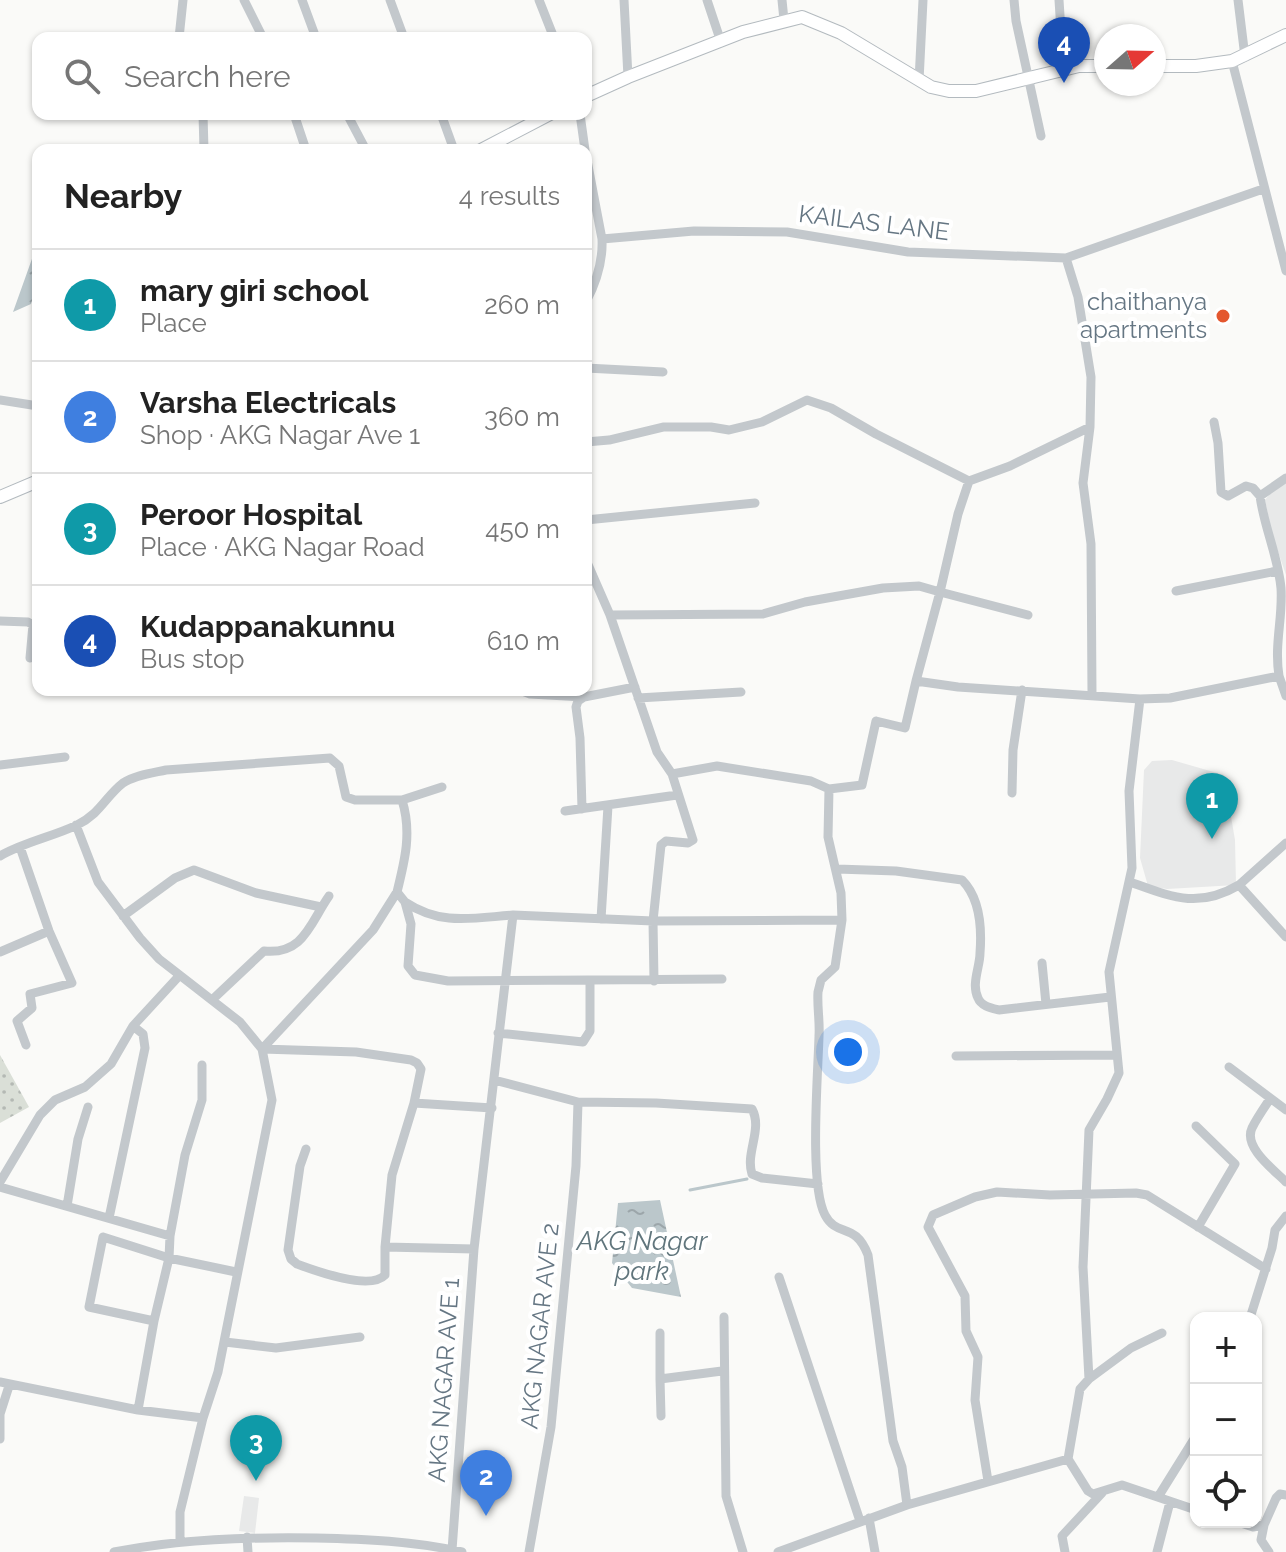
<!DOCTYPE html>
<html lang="en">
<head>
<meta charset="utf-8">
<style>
	:root { --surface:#fff; --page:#f2f2f2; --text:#222; --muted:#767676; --line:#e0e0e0; --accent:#1a73e8 }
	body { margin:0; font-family:Raleway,sans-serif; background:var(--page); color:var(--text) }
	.controls { position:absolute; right:24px; bottom:24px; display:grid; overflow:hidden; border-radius:16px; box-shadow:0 2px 6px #0004 }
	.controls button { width:72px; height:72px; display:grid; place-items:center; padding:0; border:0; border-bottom:2px solid var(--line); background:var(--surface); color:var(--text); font:40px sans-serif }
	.compass { position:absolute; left:1094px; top:24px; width:72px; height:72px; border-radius:50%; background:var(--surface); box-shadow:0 2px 6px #0004; rotate:70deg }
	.you { position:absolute; left:848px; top:1052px; width:28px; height:28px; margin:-20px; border:6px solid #fff; border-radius:50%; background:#1a73e8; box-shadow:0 0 0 12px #1a73e833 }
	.badge { display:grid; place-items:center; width:52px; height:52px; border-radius:50%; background:var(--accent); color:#fff; font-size:26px; font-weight:700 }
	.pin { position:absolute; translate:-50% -66px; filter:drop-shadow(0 2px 4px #0008) }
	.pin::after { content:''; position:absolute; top:42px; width:28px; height:24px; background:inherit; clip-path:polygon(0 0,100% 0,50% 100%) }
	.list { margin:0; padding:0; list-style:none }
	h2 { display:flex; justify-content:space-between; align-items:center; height:104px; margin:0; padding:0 32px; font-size:34px }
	h2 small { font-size:26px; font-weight:400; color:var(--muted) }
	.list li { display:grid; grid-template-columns:52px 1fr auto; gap:24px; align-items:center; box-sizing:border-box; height:112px; padding:0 32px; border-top:2px solid var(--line) }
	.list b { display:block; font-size:30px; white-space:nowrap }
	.list p { margin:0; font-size:26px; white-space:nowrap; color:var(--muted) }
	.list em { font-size:26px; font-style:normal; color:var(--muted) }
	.icon { flex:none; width:44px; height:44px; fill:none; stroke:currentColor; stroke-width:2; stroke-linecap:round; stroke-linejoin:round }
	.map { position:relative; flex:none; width:1286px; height:1552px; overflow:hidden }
	.search { position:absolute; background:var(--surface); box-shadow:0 2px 6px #0004; left:32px; top:32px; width:560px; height:88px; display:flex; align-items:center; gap:20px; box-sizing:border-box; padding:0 28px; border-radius:16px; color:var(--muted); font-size:30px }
	.panel { position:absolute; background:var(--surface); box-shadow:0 2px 6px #0004; left:32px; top:144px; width:560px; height:552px; border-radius:16px }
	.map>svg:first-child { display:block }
	.built { fill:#e8e9e9 }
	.grass { fill:url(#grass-dots) }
	.water { fill:url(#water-ripples) }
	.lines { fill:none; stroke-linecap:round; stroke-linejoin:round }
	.stream { stroke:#bbc7cb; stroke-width:3 }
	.secondary-casing { stroke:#b3babf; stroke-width:14 }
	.street { stroke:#c3c8cc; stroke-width:9 }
	.secondary { stroke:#fff; stroke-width:12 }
	.poi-dot { fill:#e4572e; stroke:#fff; stroke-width:3 }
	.labels { text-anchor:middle; stroke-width:8; stroke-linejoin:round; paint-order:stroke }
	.street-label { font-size:24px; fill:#657683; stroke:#fff }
	.poi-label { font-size:24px; fill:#657683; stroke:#fff; text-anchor:end }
	.water-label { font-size:26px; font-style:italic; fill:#60757c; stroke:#fff }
</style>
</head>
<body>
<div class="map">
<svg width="1286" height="1552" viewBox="0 0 1286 1552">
	<defs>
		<pattern id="grass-dots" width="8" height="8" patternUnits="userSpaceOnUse" patternTransform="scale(2)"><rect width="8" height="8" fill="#dadfd7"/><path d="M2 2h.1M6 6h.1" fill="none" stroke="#b4b9b4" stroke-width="1.8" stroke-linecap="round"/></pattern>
		<pattern id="water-ripples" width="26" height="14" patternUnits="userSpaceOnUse" patternTransform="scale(2)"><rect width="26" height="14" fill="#bbc7cb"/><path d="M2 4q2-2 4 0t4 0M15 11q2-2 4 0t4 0" fill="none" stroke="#9ca6aa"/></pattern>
	</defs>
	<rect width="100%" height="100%" fill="#fafaf8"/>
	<path class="built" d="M1286 482V575L1272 534 1265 500 1273 490Z
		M1172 760 1224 775 1235 840 1236 885 1167 889 1148 886 1140 858 1144 770 1152 761Z
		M244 1496 259 1498 255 1533 239 1531Z"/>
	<path class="grass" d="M0 1055 29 1107 0 1123Z"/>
	<path class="water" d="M38 242V280L31 304 13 312Z
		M660 1200 681 1297 632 1288 612 1263 618 1203Z"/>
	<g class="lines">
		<path class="stream" d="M690 1190 747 1179"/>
		<defs>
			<path id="secondary" d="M1154 66H1196L1232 61 1286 35
				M586 96 628 77 743 32 802 17 841 33 931 87 949 91H976L1079 66H1106
				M481 150 550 114
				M0 497 38 481"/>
		</defs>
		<use href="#secondary" class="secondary-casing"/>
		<path class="street" d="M244 0 263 38
			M302 0 316 38
			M390 0 404 38
			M539 0 554 38
			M624 0 628 77
			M707 0 721 42
			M782 0 784 20
			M1014 0 1016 21 1041 136
			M1059 0 1061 31 1070 68
			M1238 0 1245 57
			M179 38 183 0
			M1232 61 1286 271
			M919 81 923 0
			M203 114 204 150
			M294 114 306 150
			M347 114 366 150
			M441 114 454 150
			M580 114 585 150
			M409 115 412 114
			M586 155 602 239 694 231 787 232 908 252 1066 258 1263 189
			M1066 258 1078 297 1091 377 1090 427 1083 483 1091 544 1092 695
			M586 302C596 283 603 261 602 239
			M586 368 663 372
			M0 400 38 406
			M1214 422 1218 443 1221 492 1228 496 1246 486 1253 488 1260 496
			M586 442 609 440 663 427H711L729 430 762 422 807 400 831 408 876 434 969 481
			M586 520 755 503
			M1176 591 1277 571
			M610 615 763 614 805 602 883 588 919 586 940 592 916 681 958 687 1140 699
			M1028 615 940 592 958 514 969 481 1010 466 1090 427
			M0 621 28 622 33 625 30 658
			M1279 676 1286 696
			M520 690 530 694 584 697
			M638 698 741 692
			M0 765 65 757
			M672 774 717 766 811 781 829 789 828 837 841 893 842 920 835 967 821 980 818 992C817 1007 820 1021 819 1036 818 1074 809 1185 825 1215 837 1238 855 1221 868 1255L893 1441 902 1467 907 1505
			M829 789 862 785 876 721 905 728 916 681
			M1012 793 1013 750 1022 690
			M402 800 442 787
			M582 809 580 738 576 707 578 701 584 697 635 687
			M565 811 677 795
			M76 825 98 882 140 938 159 959 240 1022 262 1049 272 1100 218 1372 203 1418 180 1512V1541
			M1286 843 1239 885 1286 937
			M20 847 49 931 72 983 30 994 32 1008 17 1021 26 1045
			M0 856C24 842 52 837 77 825 101 813 105 797 123 783 135 775 152 773 166 770L330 758 339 766 346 797 355 800H402C412 832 405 860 397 892L405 902 411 924 408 966 415 975 448 981 590 980V1031L583 1042 498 1033
			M837 869 896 871 962 880C980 898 982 927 980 953 980 967 971 984 978 998 981 1006 991 1008 999 1010L1110 997
			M1130 882C1172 897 1198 909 1239 885
			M405 902C441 926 472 918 513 915
			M123 916 175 878 194 870 256 893 321 907
			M601 919 608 806
			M0 952 49 931
			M1042 963 1046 1004
			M590 980 722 979
			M654 981 653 921 842 920
			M213 999 264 951C304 955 310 923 329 896
			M262 1049 356 1052 411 1060 417 1063 421 1069 414 1103 492 1108
			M262 1049 373 930 397 892
			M956 1056 1116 1055
			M1229 1067 1286 1110
			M494 1080 578 1102 656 1103 752 1109C763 1129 745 1153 752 1174L762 1178 818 1184
			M1270 1099C1264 1108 1257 1118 1252 1128 1243 1147 1274 1170 1286 1182
			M1196 1126 1235 1164 1198 1227
			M306 1149 300 1166 288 1250 291 1259 297 1264C316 1271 370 1291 385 1275V1247L474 1249 452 1550
			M0 1182 40 1115 55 1100 85 1087 111 1064 133 1026 179 976
			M0 1187 170 1236
			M67 1206 78 1139 88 1107
			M109 1218 145 1048 143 1034 133 1026
			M385 1247 392 1175 414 1103
			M474 1249 513 915 653 921 661 845 666 841 688 843 693 840 672 774 657 752 610 615 586 560
			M779 1277 860 1521
			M724 1317 726 1496 743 1552
			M1250 1318 1272 1248 1275 1230 1286 1216
			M154 1321 89 1307 103 1237 169 1258 236 1272
			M660 1333V1379L722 1371
			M225 1342 276 1348 360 1337
			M660 1379 661 1416
			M1089 1379 1131 1348 1162 1333
			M0 1382 138 1410 203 1418
			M138 1410 154 1321 169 1258 170 1236 185 1155 202 1100V1065
			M0 1439V1414L9 1386
			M1068 1459 1088 1491 1093 1494 1122 1485 1196 1510
			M988 1481 975 1400 978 1357 966 1331 965 1296 928 1227 933 1215 975 1197 997 1192 1050 1195 1136 1193 1147 1195 1266 1269
			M1158 1497 1196 1436
			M869 1518 875 1552
			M1238 1522 1253 1527 1264 1525 1276 1498 1280 1494 1286 1495
			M1264 1525 1261 1540 1269 1552
			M247 1537 248 1552
			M114 1552C181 1539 247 1537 316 1538 364 1539 414 1541 462 1552
			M529 1552 551 1427 576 1166 578 1102
			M778 1552 907 1505 1068 1459 1080 1389 1089 1379 1083 1267 1089 1130 1107 1099 1119 1073 1109 972 1132 868 1129 791 1140 699 1170 698 1279 676C1274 644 1283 618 1281 588 1278 556 1264 527 1260 496L1286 478
			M1065 1552 1062 1536 1102 1493
			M1157 1552 1170 1502"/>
		<use href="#secondary" class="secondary"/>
	</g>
	<circle class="poi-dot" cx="1223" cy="316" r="8"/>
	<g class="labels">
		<g class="street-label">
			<text transform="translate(874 223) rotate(7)" y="8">KAILAS LANE</text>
			<text transform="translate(540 1326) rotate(-84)" y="8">AKG NAGAR AVE 2</text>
			<text transform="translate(444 1380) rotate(-86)" y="8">AKG NAGAR AVE 1</text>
		</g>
		<g class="poi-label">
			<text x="1207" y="310">chaithanya<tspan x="1207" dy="28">apartments</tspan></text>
		</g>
		<g class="water-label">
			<text x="642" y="1250">AKG Nagar<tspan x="642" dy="30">park</tspan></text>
		</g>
	</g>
</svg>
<div class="controls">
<button>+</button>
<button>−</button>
<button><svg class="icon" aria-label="locate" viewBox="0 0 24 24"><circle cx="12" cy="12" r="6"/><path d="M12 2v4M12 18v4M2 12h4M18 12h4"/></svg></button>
</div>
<svg class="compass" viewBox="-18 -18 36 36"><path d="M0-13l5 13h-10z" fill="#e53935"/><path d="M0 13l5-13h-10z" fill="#767676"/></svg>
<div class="you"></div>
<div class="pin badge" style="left:1212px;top:839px;background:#0f9aa8">1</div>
<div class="pin badge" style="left:486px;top:1516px;background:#3f7fe0">2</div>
<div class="pin badge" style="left:256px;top:1481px;background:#0f9aa8">3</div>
<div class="pin badge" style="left:1064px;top:83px;background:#1a4fb4">4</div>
<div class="search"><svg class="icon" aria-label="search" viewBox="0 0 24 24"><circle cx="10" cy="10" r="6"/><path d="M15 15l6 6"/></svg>Search here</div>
<section class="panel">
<h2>Nearby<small>4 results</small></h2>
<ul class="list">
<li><span class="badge" style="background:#0f9aa8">1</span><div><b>mary giri school</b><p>Place</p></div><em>260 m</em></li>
<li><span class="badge" style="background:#3f7fe0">2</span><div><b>Varsha Electricals</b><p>Shop · AKG Nagar Ave 1</p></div><em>360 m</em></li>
<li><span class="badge" style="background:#0f9aa8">3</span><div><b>Peroor Hospital</b><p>Place · AKG Nagar Road</p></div><em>450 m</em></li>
<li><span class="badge" style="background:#1a4fb4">4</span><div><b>Kudappanakunnu</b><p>Bus stop</p></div><em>610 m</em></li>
</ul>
</section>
</div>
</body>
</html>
